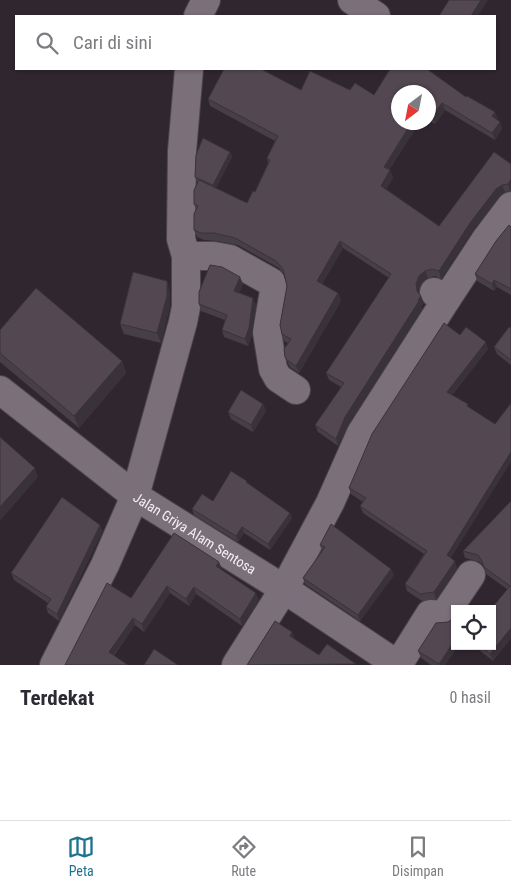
<!DOCTYPE html>
<html lang="id">
<head>
<meta charset="utf-8">
<style>
	:root { --surface:#fff; --page:#f2f2f3; --text:#2b2b33; --muted:#7c7c81; --line:#e1e1e2; --accent:#1c738d }
	body { margin:0; font-family:"Roboto Condensed",sans-serif; background:var(--page); color:var(--text) }
	.controls { position:absolute; right:15px; bottom:15px; display:grid; overflow:hidden; border-radius:0px; box-shadow:0 1px 4px #0004 }
	.controls button { width:45px; height:45px; display:grid; place-items:center; padding:0; border:0; border-bottom:1px solid var(--line); background:var(--surface); color:var(--text); font:25px sans-serif }
	.compass { position:absolute; left:391px; top:85px; width:45px; height:45px; border-radius:50%; background:var(--surface); box-shadow:0 1px 4px #0004; rotate:212deg }
	.list { margin:0; padding:0; list-style:none }
	h2 { display:flex; justify-content:space-between; align-items:center; height:65px; margin:0; padding:0 20px; font-size:21px }
	h2 small { font-size:16px; font-weight:400; color:var(--muted) }
	.icon { flex:none; width:28px; height:28px; fill:none; stroke:currentColor; stroke-width:2; stroke-linecap:round; stroke-linejoin:round }
	.map { position:relative; flex:none; width:511px; height:665px; overflow:hidden }
	.search { position:absolute; background:var(--surface); box-shadow:0 1px 4px #0004; left:15px; right:15px; top:15px; height:55px; display:flex; align-items:center; gap:12px; box-sizing:border-box; padding:0 18px; border-radius:0px; color:var(--muted); font-size:19px }
	.sheet { height:155px; background:var(--surface) }
	nav { display:flex; justify-content:space-around; align-items:center; box-sizing:border-box; height:70px; border-top:1px solid var(--line); background:var(--surface); font-size:14px; color:var(--muted) }
	nav a { display:grid; justify-items:center; gap:2px }
	nav .on { color:var(--accent) }
	.map>svg:first-child { display:block }
	.lines { fill:none; stroke-linecap:round; stroke-linejoin:round }
	.minor-casing { stroke:#4d454d; stroke-width:30 }
	.minor { stroke:#7b6f7a; stroke-width:28 }
	.wall { fill:#473e47 }
	.shaded-wall { fill:#3a3239 }
	.building { fill:#534852; stroke:#3a3239 }
	.labels { text-anchor:middle; stroke-width:5; stroke-linejoin:round; paint-order:stroke }
	.street-label { font-size:14px; fill:#f6eff6; stroke:#151115 }
</style>
</head>
<body>
<div class="map">
<svg width="511" height="665" viewBox="0 0 511 665">
	<rect width="100%" height="100%" fill="#302630"/>
	<g class="lines">
		<defs>
			<g id="minor">
				<path d="M352 0 376 16"/>
				<path d="M198 16 206 0"/>
				<path d="M186 256H214L230 259 271 282 274 291 267 332 273 369 278 378 296 390"/>
				<path d="M434 292 446 300 486 239 511 206"/>
				<path id="s1" d="M0 390 135 496 284 589 398 665"/>
				<path d="M54 665 105 565 135 496 183 322 186 307V256L181 239 182 151 189 69"/>
				<path d="M236 665 284 589 330 503 361 433 446 300"/>
				<path d="M398 665 430 614 444 615 471 575"/>
			</g>
		</defs>
		<use href="#minor" class="minor-casing"/>
		<use href="#minor" class="minor"/>
	</g>
	<path class="wall" d="M224 69H261L301 90 310 71 350 90 355 83 374 95 390 69H427L466 97 467 96 495 112 497 120 500 122 502 129 495 140 445 110 435 124 428 120V92H398V122H420L389 170H390L393 178 386 189 439 226 494 152 511 164V190L510 191 505 192 499 197 473 230 441 279 435 276 428 278 421 283 418 291 424 303 421 306 422 309 348 425 338 446 318 432 315 425 341 387 329 380 326 373 389 278 343 248 322 284 338 293 341 301 299 373 290 367 285 357 284 349 288 343 284 341 282 334 280 325 287 286 284 275 279 268 238 245 217 241 204 240 197 237 194 230V214L196 209 194 204V190L198 183 195 177 196 155 203 138 230 152 232 157 216 188 247 203 253 191 255 192 268 163 267 158 275 141 210 106 208 99Z
		M511 227V295L497 287 494 291 477 281 475 274Z
		M243 284 239 293 256 305 252 335 248 346 224 337 222 330 225 320 201 311 199 304Z
		M170 291V305L161 343 124 334 120 324Z
		M511 328V365L497 354 494 347Z
		M0 330 122 361 126 373 79 428 0 362Z
		M460 335 488 349 452 395 451 558 457 568 436 599 422 601 407 591 405 584 424 554 363 513 360 506 363 502 351 494 349 488Z
		M263 404 266 411 253 432 231 419 228 412Z
		M248 484 290 513 292 518 270 550 244 533 238 542 194 515 192 509 213 501Z
		M511 501V638L493 661 474 646H492L507 589 486 574 484 566 480 562 465 558 463 551Z
		M100 525 102 532 59 621 48 613 46 607 48 603 14 580 11 573Z
		M320 545 391 569 394 575 360 621 305 584 303 578 322 551Z
		M221 569 259 600 242 626 196 594 189 606 170 593 144 632 135 625 114 656 65 665 131 598 222 569Z
		M455 646H458L445 665H431L421 658 418 651Z"/>
	<path class="shaded-wall" d="M481 0H488L478 16H471Z
		M442 103 445 110 435 124 432 117Z
		M495 112 498 119 495 124 492 116Z
		M412 122H420L386 174 384 167Z
		M500 122 502 129 495 140 492 133Z
		M230 152 232 157 215 190 213 185Z
		M390 170 393 178 384 193 381 186Z
		M511 179V190L510 191 508 184Z
		M502 185 505 192 499 197 473 230 441 279 439 271 470 223 496 189Z
		M340 241 343 248 320 288 317 281Z
		M425 271 428 278 421 283 418 291 420 298 421 296 424 303 421 306 422 309 348 425 338 446 336 439 345 417 418 300 416 284 419 276Z
		M240 277 243 284 237 298 234 291Z
		M494 280 497 287 494 291 492 284Z
		M167 281 170 291V305L161 343 157 333Z
		M338 293 341 301 299 373 296 366Z
		M253 298 256 305 252 335 248 346 245 339Z
		M486 342 488 349 449 398 447 392Z
		M122 361 126 373 79 428 74 416Z
		M263 404 266 411 253 432 251 425Z
		M511 452V462L449 561 447 555Z
		M35 468 38 477 0 521V507Z
		M290 513 292 518 270 550 268 544Z
		M100 525 102 532 59 621 57 614Z
		M242 527 244 533 238 542 236 536Z
		M455 561 457 568 436 599 434 592Z
		M219 562 222 569 219 573 216 566Z
		M391 569 394 575 360 621 358 615Z
		M167 586 170 593 144 632 142 624Z
		M194 587 196 594 189 606 186 599Z
		M256 593 259 600 242 626 240 619Z
		M133 618 135 625 111 659 109 652Z
		M511 628V638L493 661 490 654Z
		M292 632 295 639 290 636Z
		M455 640V646H458L445 665H439Z"/>
	<path class="building" d="M449 0H481L471 16H439Z
		M224 69H261L301 90 310 71 350 90 355 83 374 95 390 69H427L466 97 467 96 495 112 492 116 500 122 492 133 442 103 432 117 428 114V92H398V122H412L384 167 390 170 381 186 439 226 494 152 511 164V179L508 184 502 185 496 189 470 223 439 271 432 269 425 271 419 276 416 284 417 291 421 296 418 300 419 301 345 417 336 439 315 425 344 383 326 373 391 274 340 241 317 281 338 293 296 366 287 360 285 357 284 349 291 339 282 334 280 325 287 286 283 269 276 261 235 238 214 233H201L194 230V214L198 206 194 204V190L199 180 247 203 253 191 255 192 270 160 267 158 278 136 208 99Z
		M203 138 230 152 213 185 195 177 196 155Z
		M509 225 511 227V289L494 280 492 284 475 274 496 241Z
		M210 265 222 267 240 277 234 291 253 298 249 328 245 339 222 330 227 315 199 304V292Z
		M133 272 167 281V296L157 333 120 324Z
		M36 288 122 361 74 416 0 353V330Z
		M444 323 460 335 466 327 486 342 447 392 468 404 467 406 495 424 511 403V452L447 555 455 561 434 592 420 594 405 584 427 551 360 506 366 498 349 488 372 434Z
		M509 327 511 328V360L494 347Z
		M241 390 263 404 251 425 228 412Z
		M0 437 35 468 0 507Z
		M231 471 247 481 246 482 290 513 268 544 242 527 236 536 192 509 202 494 213 501Z
		M62 497 100 525 57 614 46 607 51 599 11 573Z
		M511 501V628L490 654 481 646H492V609H491L510 586 484 567 482 561 478 555 463 551Z
		M331 524 391 569 358 615 303 578 325 547 320 545Z
		M174 533 219 562 216 566 256 593 240 619 194 587 186 599 167 586 142 624 133 618 109 652 128 665H65L107 583 131 598Z
		M451 620 455 622V640L439 664 418 651 436 623 448 622Z
		M275 621 292 632 290 636 319 655 327 644 356 664 247 665Z
		M154 649 178 665H144Z"/>
	<g class="labels">
		<g class="street-label">
			<text dy="5" stroke="none"><textPath href="#s1" startOffset="242">Jalan Griya Alam Sentosa</textPath></text>
		</g>
	</g>
</svg>
<div class="controls">
<button><svg class="icon" aria-label="locate" viewBox="0 0 24 24"><circle cx="12" cy="12" r="6"/><path d="M12 2v4M12 18v4M2 12h4M18 12h4"/></svg></button>
</div>
<svg class="compass" viewBox="-18 -18 36 36"><path d="M0-13l5 13h-10z" fill="#e53935"/><path d="M0 13l5-13h-10z" fill="#7c7c81"/></svg>
<div class="search"><svg class="icon" aria-label="search" viewBox="0 0 24 24"><circle cx="10" cy="10" r="6"/><path d="M15 15l6 6"/></svg>Cari di sini</div>
</div>
<section class="sheet">
<h2>Terdekat<small>0 hasil</small></h2>
<ul class="list">
</ul>
</section>
<nav>
<a class="on"><svg class="icon" aria-label="map" viewBox="0 0 24 24"><path d="M3 6l6-2 6 2 6-2v14l-6 2-6-2-6 2zM9 4v14M15 6v14"/></svg>Peta</a>
<a><svg class="icon" aria-label="directions" viewBox="0 0 24 24"><path d="M12 3l9 9-9 9-9-9zM9 14v-3h6M13 9l2 2-2 2"/></svg>Rute</a>
<a><svg class="icon" aria-label="saved" viewBox="0 0 24 24"><path d="M7 4h10v16l-5-4-5 4z"/></svg>Disimpan</a>
</nav>
</body>
</html>
